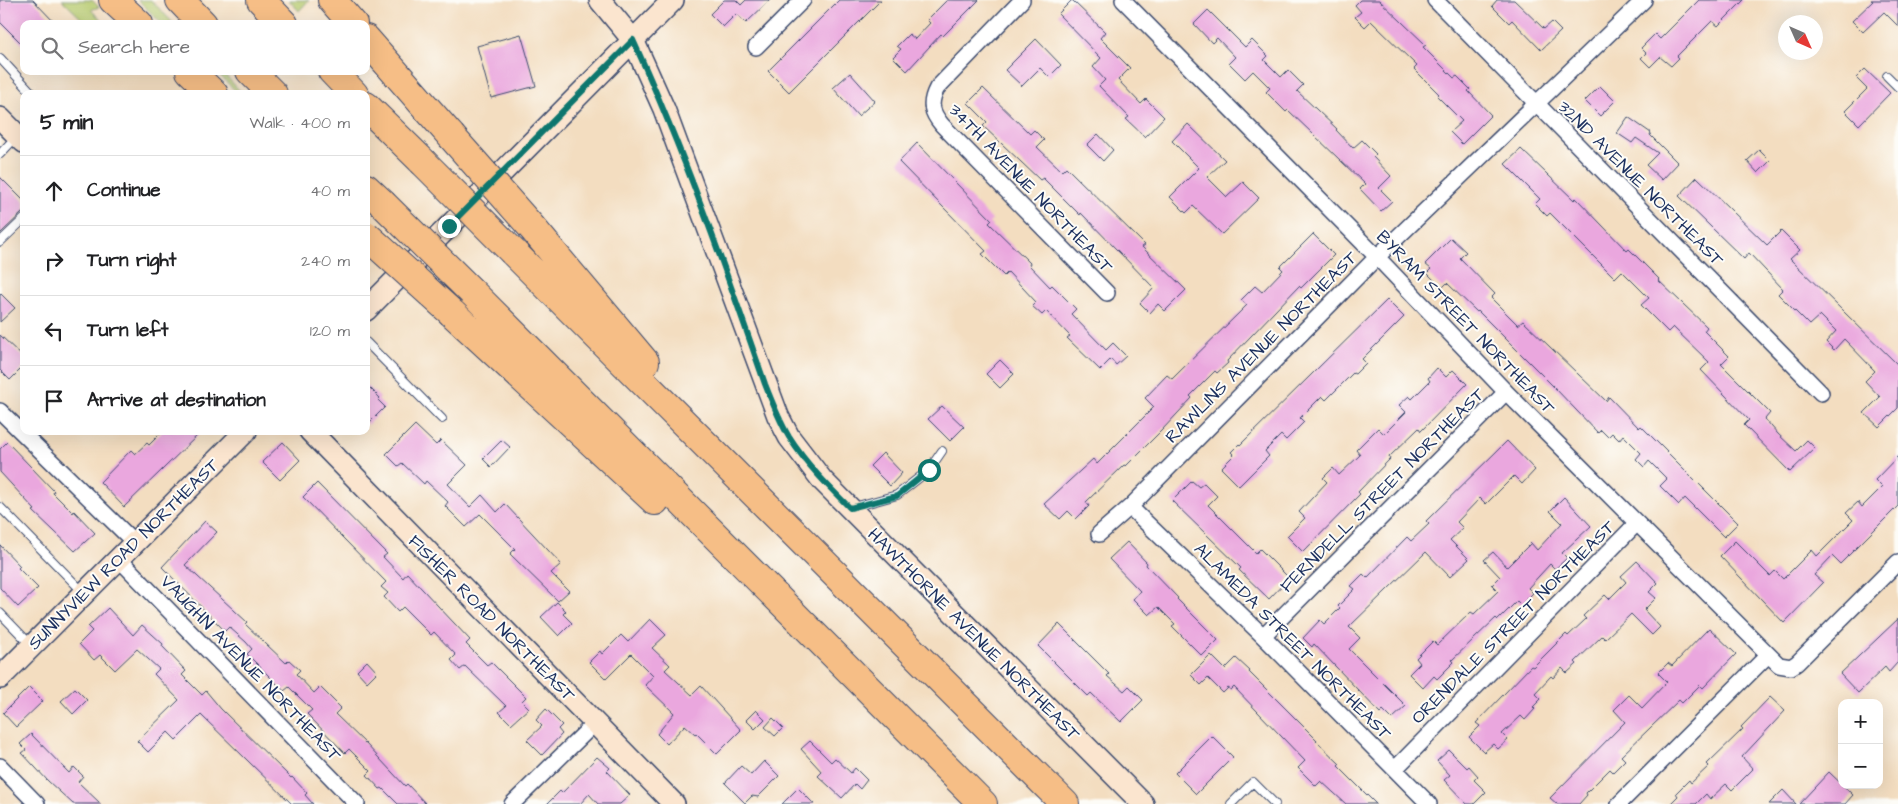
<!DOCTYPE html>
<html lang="en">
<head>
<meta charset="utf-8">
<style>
	:root { --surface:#fff; --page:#f2f2f2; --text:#202124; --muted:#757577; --line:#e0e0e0 }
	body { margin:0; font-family:"Architects Daughter",sans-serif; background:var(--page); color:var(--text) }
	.controls { position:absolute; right:15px; bottom:15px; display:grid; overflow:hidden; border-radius:10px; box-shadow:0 5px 20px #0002 }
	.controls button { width:45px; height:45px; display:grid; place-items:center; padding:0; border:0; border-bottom:1px solid var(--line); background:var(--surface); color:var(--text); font:25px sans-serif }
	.compass { position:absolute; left:1778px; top:15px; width:45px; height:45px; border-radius:50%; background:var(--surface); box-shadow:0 5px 20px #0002; rotate:135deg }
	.stop { position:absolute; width:15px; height:15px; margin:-11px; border:4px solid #0f766e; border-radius:50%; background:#fff }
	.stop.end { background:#0f766e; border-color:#fff; box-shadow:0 1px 5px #0008 }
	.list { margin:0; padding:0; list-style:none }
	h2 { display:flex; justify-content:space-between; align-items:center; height:65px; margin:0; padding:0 20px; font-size:21px }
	h2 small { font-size:16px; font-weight:400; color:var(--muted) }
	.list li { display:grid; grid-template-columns:32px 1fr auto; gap:15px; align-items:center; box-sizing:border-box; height:70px; padding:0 20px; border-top:1px solid var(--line) }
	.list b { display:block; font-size:19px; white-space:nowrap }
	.list em { font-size:16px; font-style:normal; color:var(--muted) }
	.icon { flex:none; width:28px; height:28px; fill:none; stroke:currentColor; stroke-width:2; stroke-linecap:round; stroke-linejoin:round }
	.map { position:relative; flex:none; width:1898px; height:804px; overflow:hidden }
	.search { position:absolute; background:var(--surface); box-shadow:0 5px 20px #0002; left:20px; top:20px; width:350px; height:55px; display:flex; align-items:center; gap:12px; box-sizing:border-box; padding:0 18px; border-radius:10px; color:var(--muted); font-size:19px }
	.panel { position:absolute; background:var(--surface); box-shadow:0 5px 20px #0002; left:20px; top:90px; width:350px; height:345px; border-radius:10px }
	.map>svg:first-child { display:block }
	.green { fill:#b5c96d; stroke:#687c66 }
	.building { fill:#eaa7de }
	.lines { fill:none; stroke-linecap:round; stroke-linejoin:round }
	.lane-casing { stroke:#3b496d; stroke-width:10 }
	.street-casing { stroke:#3b496d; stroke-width:18 }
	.secondary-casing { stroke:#3b496d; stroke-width:24 }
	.highway-casing { stroke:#3b496d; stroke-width:30 }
	.lane { stroke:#fff; stroke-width:8 }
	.street { stroke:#fff; stroke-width:15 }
	.secondary { stroke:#fbe5cf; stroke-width:21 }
	.highway { stroke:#f6be86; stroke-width:28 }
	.highway-bridge-casing { stroke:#3b496d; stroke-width:30; stroke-linecap:butt }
	.highway-bridge { stroke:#f6be86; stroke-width:28 }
	.route { stroke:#0f766e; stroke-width:6 }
	.labels { text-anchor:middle; stroke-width:4; stroke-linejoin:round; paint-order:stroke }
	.street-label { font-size:18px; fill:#1b2f5e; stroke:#fdfcf7 }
</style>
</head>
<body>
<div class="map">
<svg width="1898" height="804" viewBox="0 0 1898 804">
	<rect width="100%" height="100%" fill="#fdfcf7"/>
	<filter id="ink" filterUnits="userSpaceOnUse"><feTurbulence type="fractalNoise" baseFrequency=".02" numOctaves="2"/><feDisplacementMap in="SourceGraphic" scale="10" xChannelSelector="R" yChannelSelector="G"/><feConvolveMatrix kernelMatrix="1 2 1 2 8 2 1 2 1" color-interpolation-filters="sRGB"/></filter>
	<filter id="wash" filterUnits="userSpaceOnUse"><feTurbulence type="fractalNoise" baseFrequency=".0096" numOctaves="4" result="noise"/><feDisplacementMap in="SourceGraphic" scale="20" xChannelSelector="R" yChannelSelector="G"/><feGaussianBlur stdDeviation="1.12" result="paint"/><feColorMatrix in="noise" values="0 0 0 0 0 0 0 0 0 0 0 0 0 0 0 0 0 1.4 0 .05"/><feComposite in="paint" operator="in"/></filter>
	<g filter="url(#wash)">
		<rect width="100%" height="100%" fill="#f3ddc0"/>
		<path class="green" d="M62 0H92L99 7 91 10 106 24 86 23Z
			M138 0H151L174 24H162Z
			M289 0H309L299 11Z
			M215 71H221L243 94H239Z"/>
		<g id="blocks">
			<path class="building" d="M0 0H33L56 24H24V46L0 22Z
				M724 0H736L741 5 746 0H770L746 23 736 14 723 27 710 14Z
				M839 0H881L789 92 768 71Z
				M947 0H979L943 36 941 34 907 71 893 57 901 49 897 46 909 34 915 39 930 23 927 20Z
				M1072 0 1105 32 1100 38 1130 68 1118 80 1141 104 1146 99 1164 117 1145 137 1126 119 1129 117 1099 86 1105 80 1093 67 1101 58 1058 14Z
				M1360 0H1379L1426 45 1423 47 1454 78 1457 76 1470 89 1468 91 1491 115 1462 144 1450 132 1462 121 1437 96 1439 94 1414 69 1417 66 1371 21 1365 27 1355 17 1361 12 1355 5Z
				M1497 0H1514L1544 29 1552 22 1561 31 1541 50 1512 20 1509 23 1492 6Z
				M1699 0H1744L1718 26 1712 21 1677 56 1679 58 1671 66 1660 57 1650 67 1641 58 1646 53 1641 48 1655 34 1660 39Z
				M1871 0H1898V26L1884 12 1863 32 1852 21 1873 1Z
				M1208 10 1245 47 1252 40 1268 56 1264 60 1281 77 1288 70 1303 85 1297 91 1337 129 1336 130 1353 148 1362 140 1376 154 1373 157 1391 176 1379 188 1392 201 1381 211 1360 189 1365 184 1288 110 1286 112 1266 92 1270 88 1253 71 1245 79 1229 63 1235 57 1217 38 1212 43 1194 24Z
				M521 34 536 86 491 98 477 46Z
				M1036 39 1061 65 1049 77 1040 68 1022 86 1005 70Z
				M1865 69 1890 93 1859 125 1845 111 1867 89 1856 78Z
				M850 73 875 101 858 116 833 88Z
				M1600 86 1615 101 1600 116 1585 101Z
				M983 88 1030 134 1034 130 1044 140 1037 147 1062 171 1066 167 1145 245 1142 247 1186 290 1165 311 1158 304 1150 313 1140 303 1154 288 1081 213 1080 215 1043 178 1040 180 983 126 987 122 968 103Z
				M1628 117 1651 133 1650 135 1678 163 1662 180 1646 165 1658 153 1636 138 1632 143 1617 133Z
				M1188 124 1225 160 1207 177 1227 197 1243 182 1259 198 1222 234 1193 206 1186 213 1170 197 1199 168 1172 141Z
				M1098 134 1113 150 1103 161 1087 145Z
				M917 143 992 220 989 223 1030 263 1029 265 1050 287 1052 285 1076 309 1071 314 1106 350 1113 343 1126 356 1116 365 1111 359 1100 370 1067 338 1070 336 1046 311 1042 315 1032 306 1036 302 1008 272 1004 276 982 254 986 251 899 162Z
				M1521 149 1574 200 1576 198 1627 251 1629 249 1659 279 1658 280 1707 327 1704 331 1729 356 1721 364 1770 413 1765 419 1778 434 1796 451 1807 440 1815 448 1790 472 1744 425 1749 420 1701 370 1709 362 1673 327 1668 332 1641 305 1649 298 1622 271 1615 278 1550 213 1547 216 1535 204 1540 199 1505 164Z
				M1759 150 1770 161 1758 173 1747 161Z
				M0 177 24 201V211L0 234Z
				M1697 177 1767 245 1781 231 1800 250 1790 259 1898 365V408L1879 427 1864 413 1880 397 1865 381 1875 371 1844 339 1834 350 1826 342 1836 331 1820 315 1809 325 1778 294 1783 289 1749 253 1744 259 1679 196Z
				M1313 234 1334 255 1301 288 1299 286 1227 361 1228 363 1217 373 1215 371 1190 396 1192 398 1162 430 1126 466 1124 465 1086 502 1089 506 1076 519 1068 511 1060 519 1044 504 1093 459 1097 464 1154 407 1145 398 1167 375 1172 379 1247 305 1241 300 1255 286 1262 292 1283 270 1280 267Z
				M1451 238 1466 252 1460 258 1495 294 1491 298 1518 325 1523 321 1606 401 1609 397 1639 428 1641 426 1738 523 1724 537 1685 498 1679 505 1660 486 1667 479 1649 461 1644 467 1636 459 1641 453 1623 435 1619 440 1612 433 1608 437 1601 430 1598 433 1554 387 1478 311 1477 312 1447 283 1442 288 1427 273 1431 269 1425 264Z
				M0 293 15 308 0 322Z
				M1387 300 1404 317 1362 359 1366 363 1355 374 1353 373 1326 400 1322 396 1300 418 1304 422 1286 440 1281 435 1265 451 1269 456 1239 486 1221 468 1234 455 1231 452 1239 444 1240 445Z
				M0 335 24 358V366L10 380 0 370Z
				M1000 360 1014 374 1000 388 986 374Z
				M1437 368 1446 377 1453 370 1467 384 1421 431 1419 428 1389 457 1390 459 1358 492 1360 494 1303 552 1287 536 1305 518 1299 512 1327 482 1323 478 1333 468 1339 475 1360 455 1356 450 1378 428 1384 434 1406 412 1399 405 1409 396 1412 399 1430 381 1428 378Z
				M366 384 380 398 378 400 385 407 366 426Z
				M942 406 964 427 950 441 928 419Z
				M415 425 436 445 441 440 467 465 448 484 470 507 482 495 497 512 505 504 561 564 551 573 569 591 558 601 510 554 515 549 480 514 466 527 445 506 448 502 426 481 424 484 402 463 398 466 386 454Z
				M163 431H202L124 507 100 482 131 450 135 454 147 443 149 445Z
				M502 440 510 447 491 467 483 459Z
				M1507 441 1535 470 1522 484 1514 476 1486 504 1480 498 1457 522 1463 528 1450 540 1469 559 1450 577 1426 552 1349 627 1360 638 1349 649 1406 706 1392 719 1383 710 1380 713 1314 644 1312 647 1303 638 1320 620 1324 624 1340 608 1338 606 1355 589 1351 586 1363 574 1367 578 1407 537 1411 541 1429 524 1426 521Z
				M7 442 54 491 53 493 73 513 74 511 95 533 75 551 33 511 35 510 0 472V449Z
				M283 442 300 460 280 480 262 462Z
				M883 453 902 473 890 486 870 466Z
				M1898 456V506L1840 564 1832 556 1814 575 1823 583 1784 623 1720 556 1735 541 1770 576 1775 571 1783 579 1812 550 1817 556 1853 520 1846 513 1858 502 1862 507 1882 487 1875 480Z
				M1192 481 1199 487 1204 483 1217 496 1208 505 1256 553 1260 549 1289 578 1269 599 1239 570 1241 568 1172 501Z
				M317 483 387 554 383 557 403 578 407 573 470 640 466 644 487 665 491 662 526 697 522 701 529 708 511 724 499 712 506 706 465 666 460 670 451 660 456 655 434 632 431 635 403 607 398 612 384 597 388 593 381 587 386 582 303 497Z
				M1564 497 1591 526 1562 553 1567 558 1555 569 1550 564 1528 588 1533 593 1521 605 1517 601 1498 620 1496 618 1452 660 1454 662 1437 679 1434 676 1423 688 1409 674 1420 663 1416 658 1433 641 1437 645 1471 612 1474 614 1498 591 1492 585 1500 577 1484 560 1493 552 1507 567 1531 543 1537 550 1562 523 1550 511Z
				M205 521 217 532 185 565 247 622 245 624 286 663 289 660 300 670 296 674 314 693 320 687 341 708 335 714 366 744 405 786 407 784 426 804H398L382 788 380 789 367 775 371 771 349 749 345 753 307 714 312 710 289 687 284 691 247 654 252 649 246 642 229 627 225 631 162 567Z
				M1127 542 1147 563 1146 565 1178 598 1177 599 1218 640 1202 656 1172 626 1175 624 1158 607 1149 615 1133 599 1140 591 1109 559Z
				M0 545 20 566 18 568 38 588 18 607 0 588Z
				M1637 561 1658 583 1649 592 1656 598 1644 610 1660 627 1652 635 1631 614 1605 639 1602 636 1575 662 1577 664 1567 673 1562 668 1553 678 1551 676 1535 693 1541 699 1533 707 1535 709 1525 720 1521 716 1502 734 1508 740 1498 749 1493 744 1484 752 1469 737 1480 726 1476 723 1531 666 1533 667 1566 634 1568 636 1586 619 1583 616 1605 595 1609 599 1626 582 1621 576Z
				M557 602 566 611 563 614 572 623 559 636 541 617Z
				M108 608 133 635 142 625 163 644 162 646 186 671 182 675 202 695 206 691 221 709 291 778 292 777 307 793 305 795 313 804H292L201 715 176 740 168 732 148 752 137 741 179 700 154 674 159 669 137 649 115 670 100 655 94 660 79 644 92 631 88 627Z
				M650 619 666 635 652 648 670 665 665 670 692 695 701 686 741 730 717 754 696 733 695 734 685 725 667 744 657 734 674 713 645 685 653 676 631 654 606 679 589 662 600 651 602 654 621 635 628 642Z
				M1898 619V662L1889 672 1885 667 1858 693 1840 674Z
				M1059 624 1109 674 1107 676 1124 691 1129 686 1143 700 1121 722 1091 693 1088 696 1038 646Z
				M1709 628 1736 654 1703 688 1700 685 1682 703 1679 700 1621 756 1625 760 1613 772 1610 769 1586 793 1587 795 1579 804H1557L1550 798 1625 722 1614 710 1629 695 1642 708 1667 682 1658 673 1668 663 1672 666Z
				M1211 655 1225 669 1236 658 1250 671 1249 672 1317 740 1316 741 1340 764 1338 766 1376 804H1346L1321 781 1316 786 1298 768 1305 761 1234 687 1231 690 1228 688 1223 693 1208 678 1201 685 1191 675Z
				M367 661 377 672 367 682 357 671Z
				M29 687 43 701 16 727 3 713Z
				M75 688 87 700 73 714 61 701Z
				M1770 697 1785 711 1742 757 1753 769 1732 790 1726 784 1710 799 1706 794 1696 804H1670L1678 796 1676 793 1689 780 1691 783 1709 766 1707 764 1743 729 1741 727Z
				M546 709 562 725 558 729 562 734 542 755 527 740 542 726 536 720Z
				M756 710 765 719 755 729 746 720Z
				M773 718 783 728 775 736 765 727Z
				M31 734 69 773 74 767 83 776 78 782 101 804H73L48 781 22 753 26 750 20 744Z
				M1212 736 1233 757 1196 794 1175 773Z
				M810 741 831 762 835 758 851 773 855 768 867 780 860 789 855 784 842 798 818 776 822 772 801 749Z
				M1449 750 1467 768 1469 766 1478 776 1474 780 1486 792 1474 804H1467L1444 780 1450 775 1437 761Z
				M597 757 610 768 607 771 630 795 620 804H598L589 794 580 804H547L560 791 562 793Z
				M764 761 779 776 758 797 752 796 745 803 725 783 741 766 751 775Z
				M1829 772 1853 795 1845 804H1799Z
				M798 788 814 804H782Z
				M1783 790 1796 804H1769Z"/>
		</g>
	</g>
	<g filter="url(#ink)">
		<use href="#blocks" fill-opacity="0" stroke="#3b496d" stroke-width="1"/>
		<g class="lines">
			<defs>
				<path id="lane" d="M0 58 33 94
					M1887 76 1898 87
					M0 154 16 137
					M0 242 24 219
					M366 342 442 419
					M0 507 83 592
					M854 507 897 495 929 470 942 451
					M0 613 30 644
					M1231 804 1253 782 1275 804"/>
				<path id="street" d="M1022 0 937 88C929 103 931 112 942 125L1107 293
					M1123 0 1377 257 1506 392 1779 665 1791 667 1797 663 1898 562
					M1435 0 1821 393
					M756 47 803 0
					M0 411 135 543
					M1130 507 1263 636 1429 804
					M1099 534 1130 507 1377 257 1644 0
					M119 559 357 804
					M1263 636 1506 392
					M0 766 37 804
					M1395 769 1637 523
					M512 804 595 723
					M1619 804 1768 655"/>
				<path id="secondary" d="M600 0 633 40 664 109 778 416 789 437 822 480 1143 804
					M0 118 24 142
					M366 310 673 0
					M310 431 674 804
					M0 678 246 431"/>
				<path id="highway" d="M113 0 139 24
					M180 0 203 24
					M261 0 284 24
					M332 0 353 24
					M366 39 451 136
					M190 71 214 94
					M250 71 273 94
					M332 71 354 94
					M366 106 422 161
					M366 188 382 203
					M535 231 645 362
					M513 252 1065 804
					M472 292 983 804
					M452 313 655 501"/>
			</defs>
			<use href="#lane" class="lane-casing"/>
			<use href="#street" class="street-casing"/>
			<use href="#secondary" class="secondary-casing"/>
			<use href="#highway" class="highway-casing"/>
			<use href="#lane" class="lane"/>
			<use href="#street" class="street"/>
			<use href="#secondary" class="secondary"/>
			<use href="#highway" class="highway"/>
			<defs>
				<path id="highway-bridge" d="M451 136 535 231
					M422 161 513 252
					M382 203 472 292
					M366 235 452 313"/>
			</defs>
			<use href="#highway-bridge" class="highway-bridge-casing"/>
			<use href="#highway-bridge" class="highway-bridge"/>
		</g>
	</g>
	<g class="lines" filter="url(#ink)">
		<path class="route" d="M449 226 633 40C684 152 725 268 765 384 772 402 779 420 789 437 806 464 828 486 850 508L897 496 929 470"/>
	</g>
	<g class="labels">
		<g class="street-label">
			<text transform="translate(1641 183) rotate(45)" y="6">32ND AVENUE NORTHEAST</text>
			<text transform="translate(1031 188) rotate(46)" y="6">34TH AVENUE NORTHEAST</text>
			<text transform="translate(1466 322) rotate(46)" y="6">BYRAM STREET NORTHEAST</text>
			<text transform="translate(1261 347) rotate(-45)" y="6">RAWLINS AVENUE NORTHEAST</text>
			<text transform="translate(1382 490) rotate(-45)" y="6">FERNDELL STREET NORTHEAST</text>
			<text transform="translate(123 554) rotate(-45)" y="6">SUNNYVIEW ROAD NORTHEAST</text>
			<text transform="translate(492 618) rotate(45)" y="6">FISHER ROAD NORTHEAST</text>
			<text transform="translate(1513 622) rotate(-45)" y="6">ORENDALE STREET NORTHEAST</text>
			<text transform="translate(974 634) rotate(45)" y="6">HAWTHORNE AVENUE NORTHEAST</text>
			<text transform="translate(1293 641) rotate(45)" y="6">ALAMEDA STREET NORTHEAST</text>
			<text transform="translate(251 668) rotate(46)" y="6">VAUGHN AVENUE NORTHEAST</text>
		</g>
	</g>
</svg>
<div class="controls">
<button>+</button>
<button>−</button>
</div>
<svg class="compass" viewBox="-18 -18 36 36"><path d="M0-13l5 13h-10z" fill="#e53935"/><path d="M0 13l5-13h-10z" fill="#757577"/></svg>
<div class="stop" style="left:929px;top:470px"></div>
<div class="stop end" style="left:449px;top:226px"></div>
<div class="search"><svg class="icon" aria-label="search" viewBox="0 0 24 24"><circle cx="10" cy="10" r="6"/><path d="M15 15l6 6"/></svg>Search here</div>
<section class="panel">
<h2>5 min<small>Walk · 400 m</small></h2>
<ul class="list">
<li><svg class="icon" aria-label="ahead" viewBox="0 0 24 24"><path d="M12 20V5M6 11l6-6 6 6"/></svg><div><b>Continue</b></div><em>40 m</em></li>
<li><svg class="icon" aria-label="right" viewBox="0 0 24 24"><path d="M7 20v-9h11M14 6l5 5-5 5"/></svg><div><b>Turn right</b></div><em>240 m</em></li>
<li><svg class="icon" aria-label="left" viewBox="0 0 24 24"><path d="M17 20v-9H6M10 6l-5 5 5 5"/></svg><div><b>Turn left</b></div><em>120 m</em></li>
<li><svg class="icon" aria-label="arrive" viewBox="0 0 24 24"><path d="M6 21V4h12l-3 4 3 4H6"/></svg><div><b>Arrive at destination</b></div></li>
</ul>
</section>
</div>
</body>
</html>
